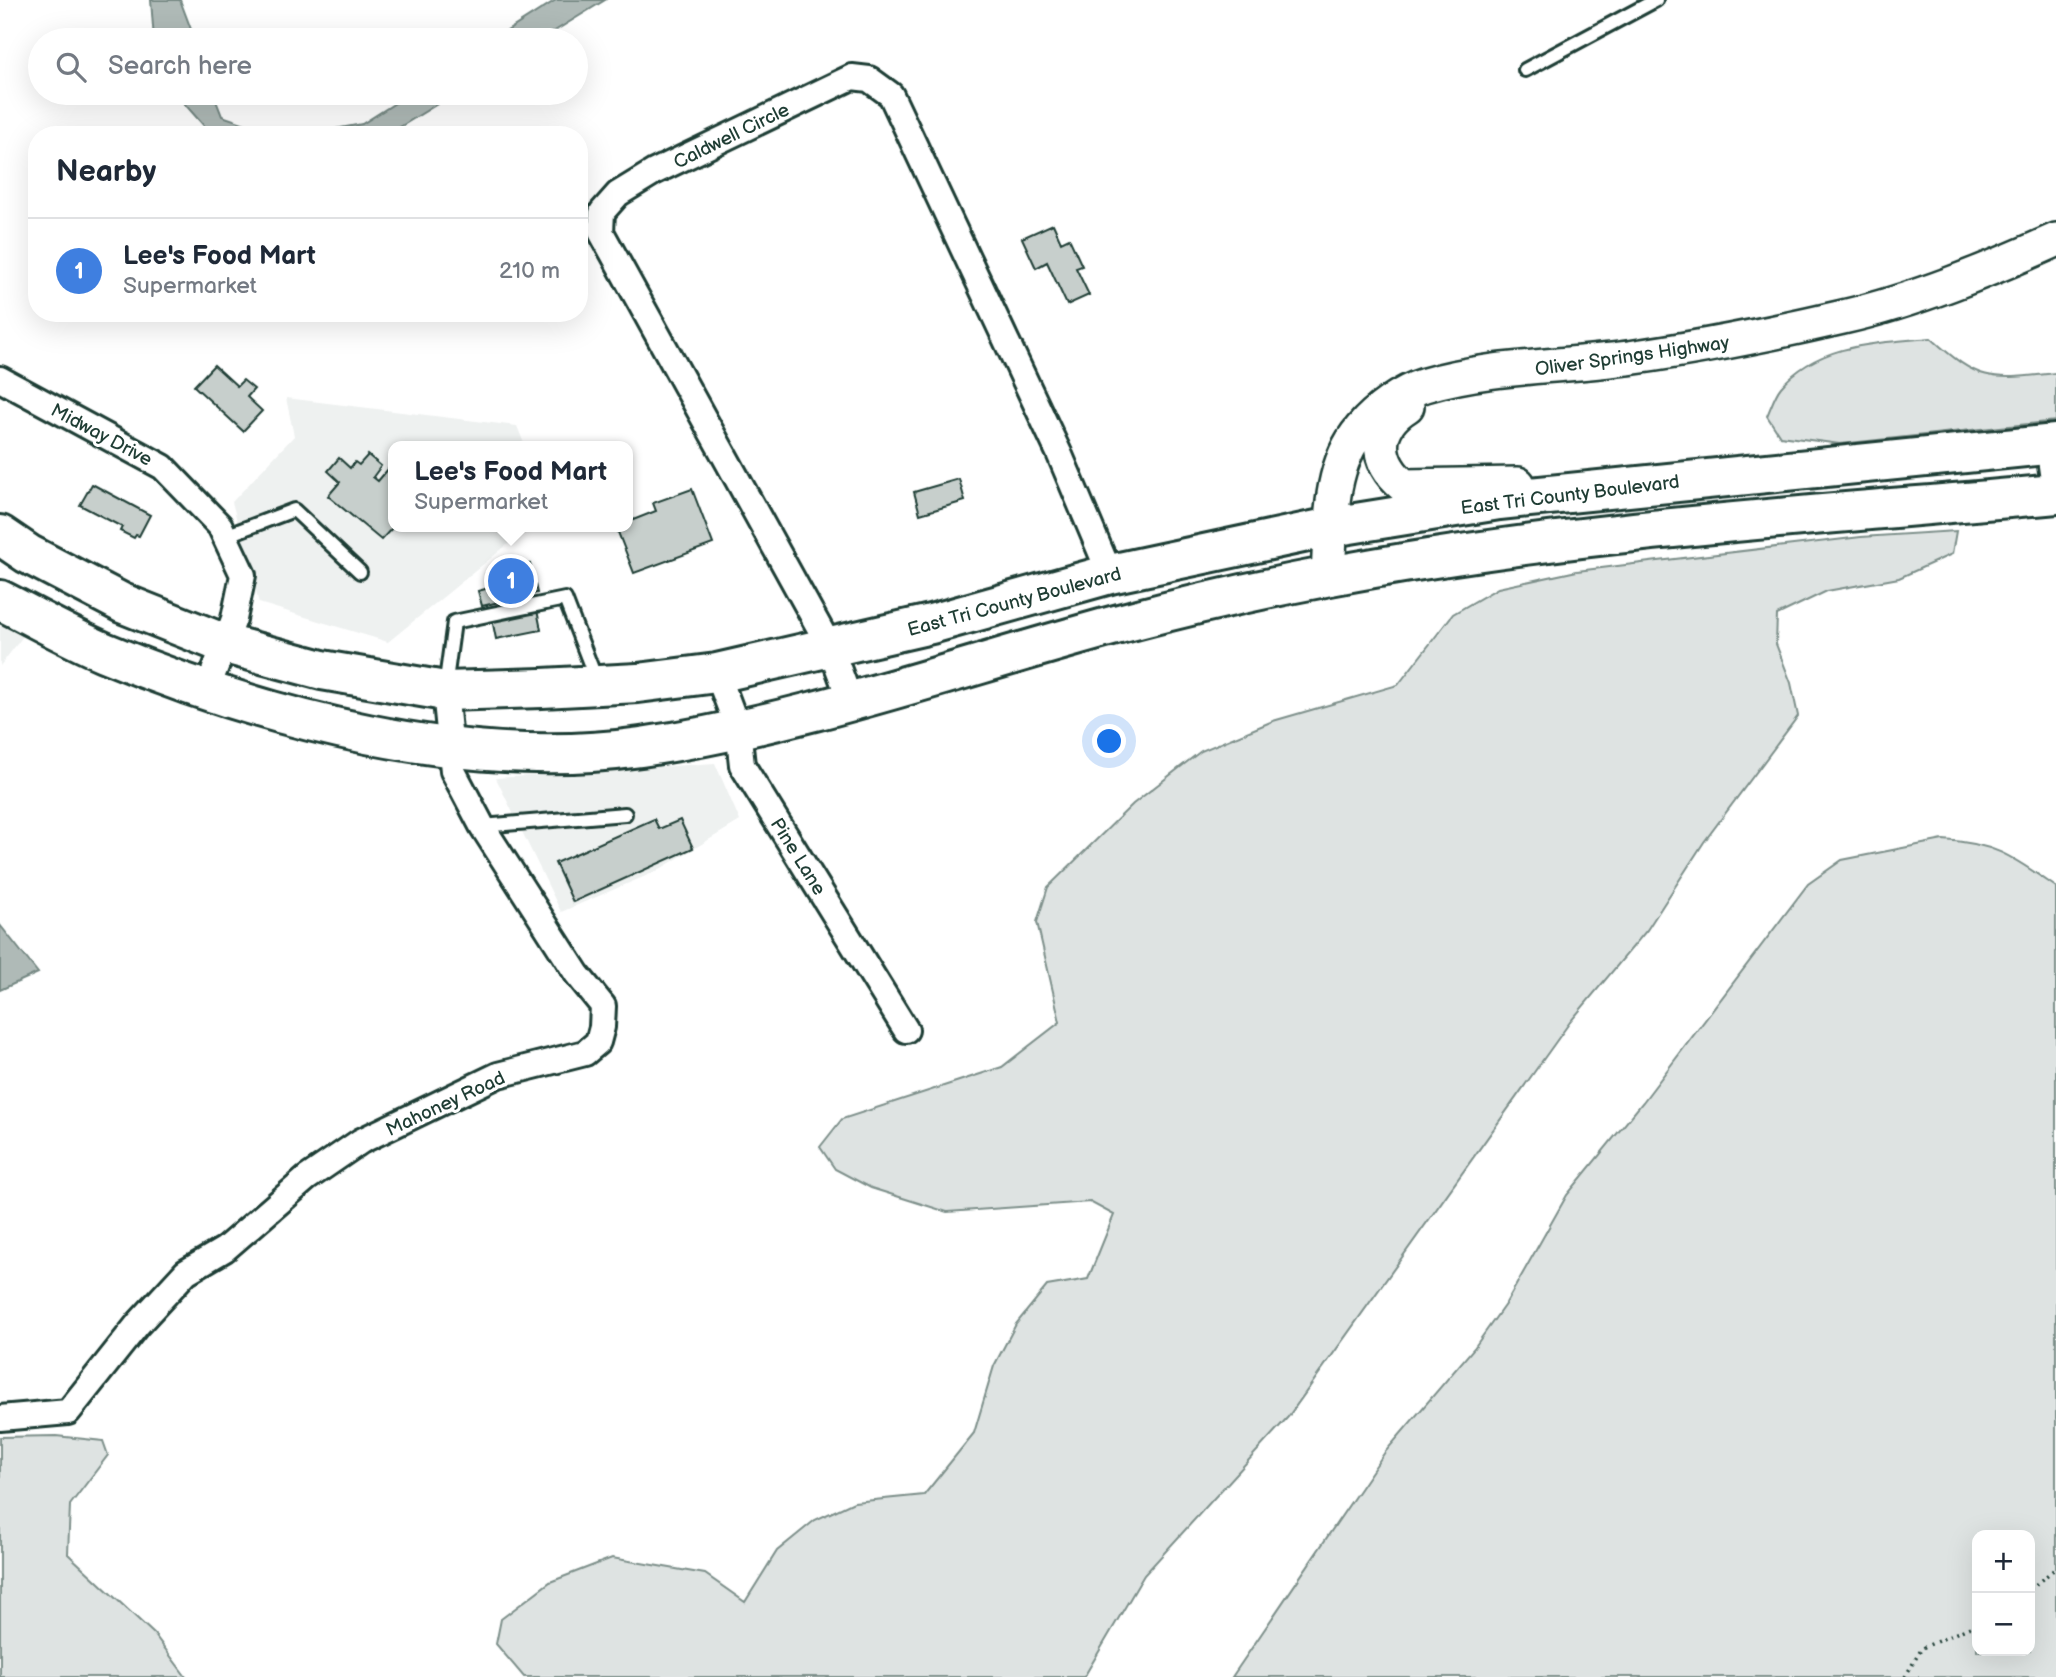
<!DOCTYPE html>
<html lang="en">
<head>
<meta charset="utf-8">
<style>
	:root { --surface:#fff; --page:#f6f6f7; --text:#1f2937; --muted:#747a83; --line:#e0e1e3; --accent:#1f6fb2 }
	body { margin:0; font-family:"Balsamiq Sans",sans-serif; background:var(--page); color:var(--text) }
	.controls { position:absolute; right:21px; bottom:21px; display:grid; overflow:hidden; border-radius:14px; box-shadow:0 7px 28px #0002 }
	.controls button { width:63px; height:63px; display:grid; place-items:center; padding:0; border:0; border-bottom:2px solid var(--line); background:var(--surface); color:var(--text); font:35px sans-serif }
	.you { position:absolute; left:1110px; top:742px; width:24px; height:24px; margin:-18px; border:5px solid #fff; border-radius:50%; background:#1a73e8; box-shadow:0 0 0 10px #1a73e833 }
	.badge { display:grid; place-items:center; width:46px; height:46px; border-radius:50%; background:var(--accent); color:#fff; font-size:23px; font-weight:700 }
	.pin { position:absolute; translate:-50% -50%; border:4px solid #fff; box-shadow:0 2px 7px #0006 }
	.popup { position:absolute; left:388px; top:441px; width:245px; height:91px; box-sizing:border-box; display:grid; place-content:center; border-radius:14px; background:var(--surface); filter:drop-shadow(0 2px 5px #0005); font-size:23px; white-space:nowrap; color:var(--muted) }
	.popup b { font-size:26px; color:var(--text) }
	.popup::after { content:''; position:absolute; left:50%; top:100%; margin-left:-14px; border:14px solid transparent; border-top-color:var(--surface) }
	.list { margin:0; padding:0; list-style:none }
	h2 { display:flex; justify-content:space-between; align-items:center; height:91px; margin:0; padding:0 28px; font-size:30px }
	h2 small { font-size:23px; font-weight:400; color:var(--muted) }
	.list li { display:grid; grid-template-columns:46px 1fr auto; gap:21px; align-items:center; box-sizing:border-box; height:105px; padding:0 28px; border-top:2px solid var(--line) }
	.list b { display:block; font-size:26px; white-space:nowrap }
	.list p { margin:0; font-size:23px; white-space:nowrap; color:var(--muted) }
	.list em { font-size:23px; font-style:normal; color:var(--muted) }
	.icon { flex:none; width:38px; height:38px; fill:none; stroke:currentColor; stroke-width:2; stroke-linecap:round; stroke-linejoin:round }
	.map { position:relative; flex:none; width:2056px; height:1677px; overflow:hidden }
	.search { position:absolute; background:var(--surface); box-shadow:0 7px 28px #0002; left:28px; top:28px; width:560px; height:77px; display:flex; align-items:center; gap:18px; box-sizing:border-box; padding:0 24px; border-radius:38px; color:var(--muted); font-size:26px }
	.panel { position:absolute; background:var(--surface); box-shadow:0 7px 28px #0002; left:28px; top:126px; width:560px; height:196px; border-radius:28px }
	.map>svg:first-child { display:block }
	.built { fill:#eef1f0 }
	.green { fill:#dee3e2; stroke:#7e908b; stroke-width:2; fill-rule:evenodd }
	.water { fill:#afbab7; stroke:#758883; stroke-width:2 }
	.building { fill:#c7cfcc; stroke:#1f3d34; stroke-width:2 }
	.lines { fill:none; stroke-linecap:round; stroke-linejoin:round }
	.service-casing { stroke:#1f3d34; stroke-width:18 }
	.minor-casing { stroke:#1f3d34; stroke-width:30 }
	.secondary-casing { stroke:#1f3d34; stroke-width:38 }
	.trunk-casing { stroke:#1f3d34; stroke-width:44 }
	.path { stroke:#1f3d34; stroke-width:3.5; stroke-dasharray:2 5; stroke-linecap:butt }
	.service { stroke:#fff; stroke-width:12 }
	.minor { stroke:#fff; stroke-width:24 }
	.secondary { stroke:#fff; stroke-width:33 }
	.trunk { stroke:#fff; stroke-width:38 }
	.labels { text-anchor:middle; stroke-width:6; stroke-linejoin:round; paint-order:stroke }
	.street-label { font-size:19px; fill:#1f3d34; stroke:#fff }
</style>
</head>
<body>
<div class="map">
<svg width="2056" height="1677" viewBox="0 0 2056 1677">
	<rect width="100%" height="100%" fill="#fff"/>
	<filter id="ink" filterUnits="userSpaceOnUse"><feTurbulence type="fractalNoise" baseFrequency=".0143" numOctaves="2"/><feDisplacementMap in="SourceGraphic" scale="14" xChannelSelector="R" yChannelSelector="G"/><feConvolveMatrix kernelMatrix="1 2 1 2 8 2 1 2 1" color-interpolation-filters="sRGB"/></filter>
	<g filter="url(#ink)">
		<path class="built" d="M286 398 517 426 525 446H394V527H529L388 642 259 603 232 502 294 436Z
			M0 620 24 635 0 666Z
			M715 763 740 821 655 872 561 912 496 778Z"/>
		<path class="green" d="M1931 338C1980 383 1991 380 2056 373V421L1840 444 1780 436 1767 416C1771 407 1775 394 1781 387 1818 343 1879 343 1931 338Z
			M1956 531 1952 554 1899 578 1827 591 1777 615 1776 644 1791 683 1798 716 1704 842 1647 930 1570 1022 1288 1417 1144 1575 1084 1677H524L496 1644 501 1619 550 1582 612 1558 705 1574 745 1602 777 1551 815 1520 854 1502 924 1495 974 1433 994 1366 1016 1324 1047 1286 1088 1279 1114 1215 1090 1202 947 1212 871 1188 835 1169 820 1147 842 1119 1002 1067 1060 1022 1037 922 1048 887 1133 804 1201 751 1273 721 1398 685 1453 614 1498 588 1577 571 1658 561 1861 537Z
			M1943 840C1996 843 2014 858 2056 887V1677H1232L1385 1452 1474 1348 1506 1303 1567 1195 1643 1102 1808 884 1842 860ZM1977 1535H2030V1651H1977Z
			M56 1436 103 1441 108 1455 70 1505 68 1554 154 1634 186 1677H0V1437Z"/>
		<path class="water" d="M151 0H180L195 40H154Z
			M556 0H605L540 40H493Z
			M175 93H213L222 116 278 135H212Z
			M411 93H455L387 135H303L362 124Z
			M0 925 38 973 0 990Z"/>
		<path class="building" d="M1053 224 1061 242 1069 238 1082 266 1076 268 1089 295 1067 305 1047 262 1036 268 1022 238Z
			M214 365 237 386 243 380 254 389 247 397 262 411 243 431 194 386Z
			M368 455 381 466 373 477 378 481 389 468 394 473V526L381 540 328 496 340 482 328 471 339 458 350 468 355 462 359 465Z
			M959 479 965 501 920 514 914 492Z
			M92 484 150 515 139 536 136 535 134 538 120 531 122 527 80 505Z
			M692 489 713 544 634 573 616 527H628V522L656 511 653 503Z
			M530 564 537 593 482 606 478 591 489 588 486 574Z
			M537 610 541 630 496 639 492 619Z
			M654 819 659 829 680 820 693 848 573 902 555 863Z"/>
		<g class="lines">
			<defs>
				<path id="service" d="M1525 70 1656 0
					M225 536 294 510 360 572
					M445 688 454 622 565 599 597 682
					M482 826 625 814"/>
				<path id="minor" d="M0 379 163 467 220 526 243 575 234 619 207 690
					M2048 445 2056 500
					M717 673 738 729 742 765 906 1030
					M851 703 831 649 601 232 602 212 618 194 654 172 852 77 869 79 891 95 1059 453 1110 574
					M0 1418 68 1412 138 1324 186 1272 225 1249 307 1178 361 1141 498 1075 585 1053 598 1042 602 1027 603 1006 577 974 482 826 453 771 445 691"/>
				<path id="secondary" d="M1407 406C1372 428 1375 462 1404 486L1518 484
					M1328 576C1331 529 1328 467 1361 429 1376 411 1402 392 1425 385 1492 365 1566 367 1635 357 1705 347 1774 333 1843 317 1914 301 1989 270 2056 240"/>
				<path id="trunk" d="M0 535 28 554 122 603 225 644 322 670 445 691 542 688 638 683 717 673 931 624 1110 574 1331 527 1499 500 2056 444
					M0 600C34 617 69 637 104 652 265 719 466 772 641 747 806 723 963 666 1123 623 1191 605 1261 589 1330 576 1570 530 1813 516 2056 494"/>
			</defs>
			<use href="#service" class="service-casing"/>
			<use href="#minor" class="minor-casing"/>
			<use href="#secondary" class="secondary-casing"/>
			<use href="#trunk" class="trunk-casing"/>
			<path class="path" d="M2030 1589 2056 1568
				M1905 1677 1922 1648 1977 1624"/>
			<use href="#service" class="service"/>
			<use href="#minor" class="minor"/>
			<use href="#secondary" class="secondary"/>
			<use href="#trunk" class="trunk"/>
		</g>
	</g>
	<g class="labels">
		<g class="street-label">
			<text transform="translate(731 135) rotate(-26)" y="7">Caldwell Circle</text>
			<text transform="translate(1632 355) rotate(-8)" y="7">Oliver Springs Highway</text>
			<text transform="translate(102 434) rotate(28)" y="7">Midway Drive</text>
			<text transform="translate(1570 494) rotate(-7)" y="7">East Tri County Boulevard</text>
			<text transform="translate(1014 601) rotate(-15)" y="7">East Tri County Boulevard</text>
			<text transform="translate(799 856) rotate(58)" y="7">Pine Lane</text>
			<text transform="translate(445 1103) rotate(-25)" y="7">Mahoney Road</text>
		</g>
	</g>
</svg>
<div class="controls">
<button>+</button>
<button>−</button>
</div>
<div class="you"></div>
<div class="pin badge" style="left:511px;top:581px;background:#3f7fe0">1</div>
<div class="popup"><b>Lee's Food Mart</b>Supermarket</div>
<div class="search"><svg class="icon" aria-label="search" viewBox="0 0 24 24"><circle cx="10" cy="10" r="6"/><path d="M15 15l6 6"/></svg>Search here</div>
<section class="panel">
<h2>Nearby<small></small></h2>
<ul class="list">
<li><span class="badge" style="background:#3f7fe0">1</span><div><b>Lee's Food Mart</b><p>Supermarket</p></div><em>210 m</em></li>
</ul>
</section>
</div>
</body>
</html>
